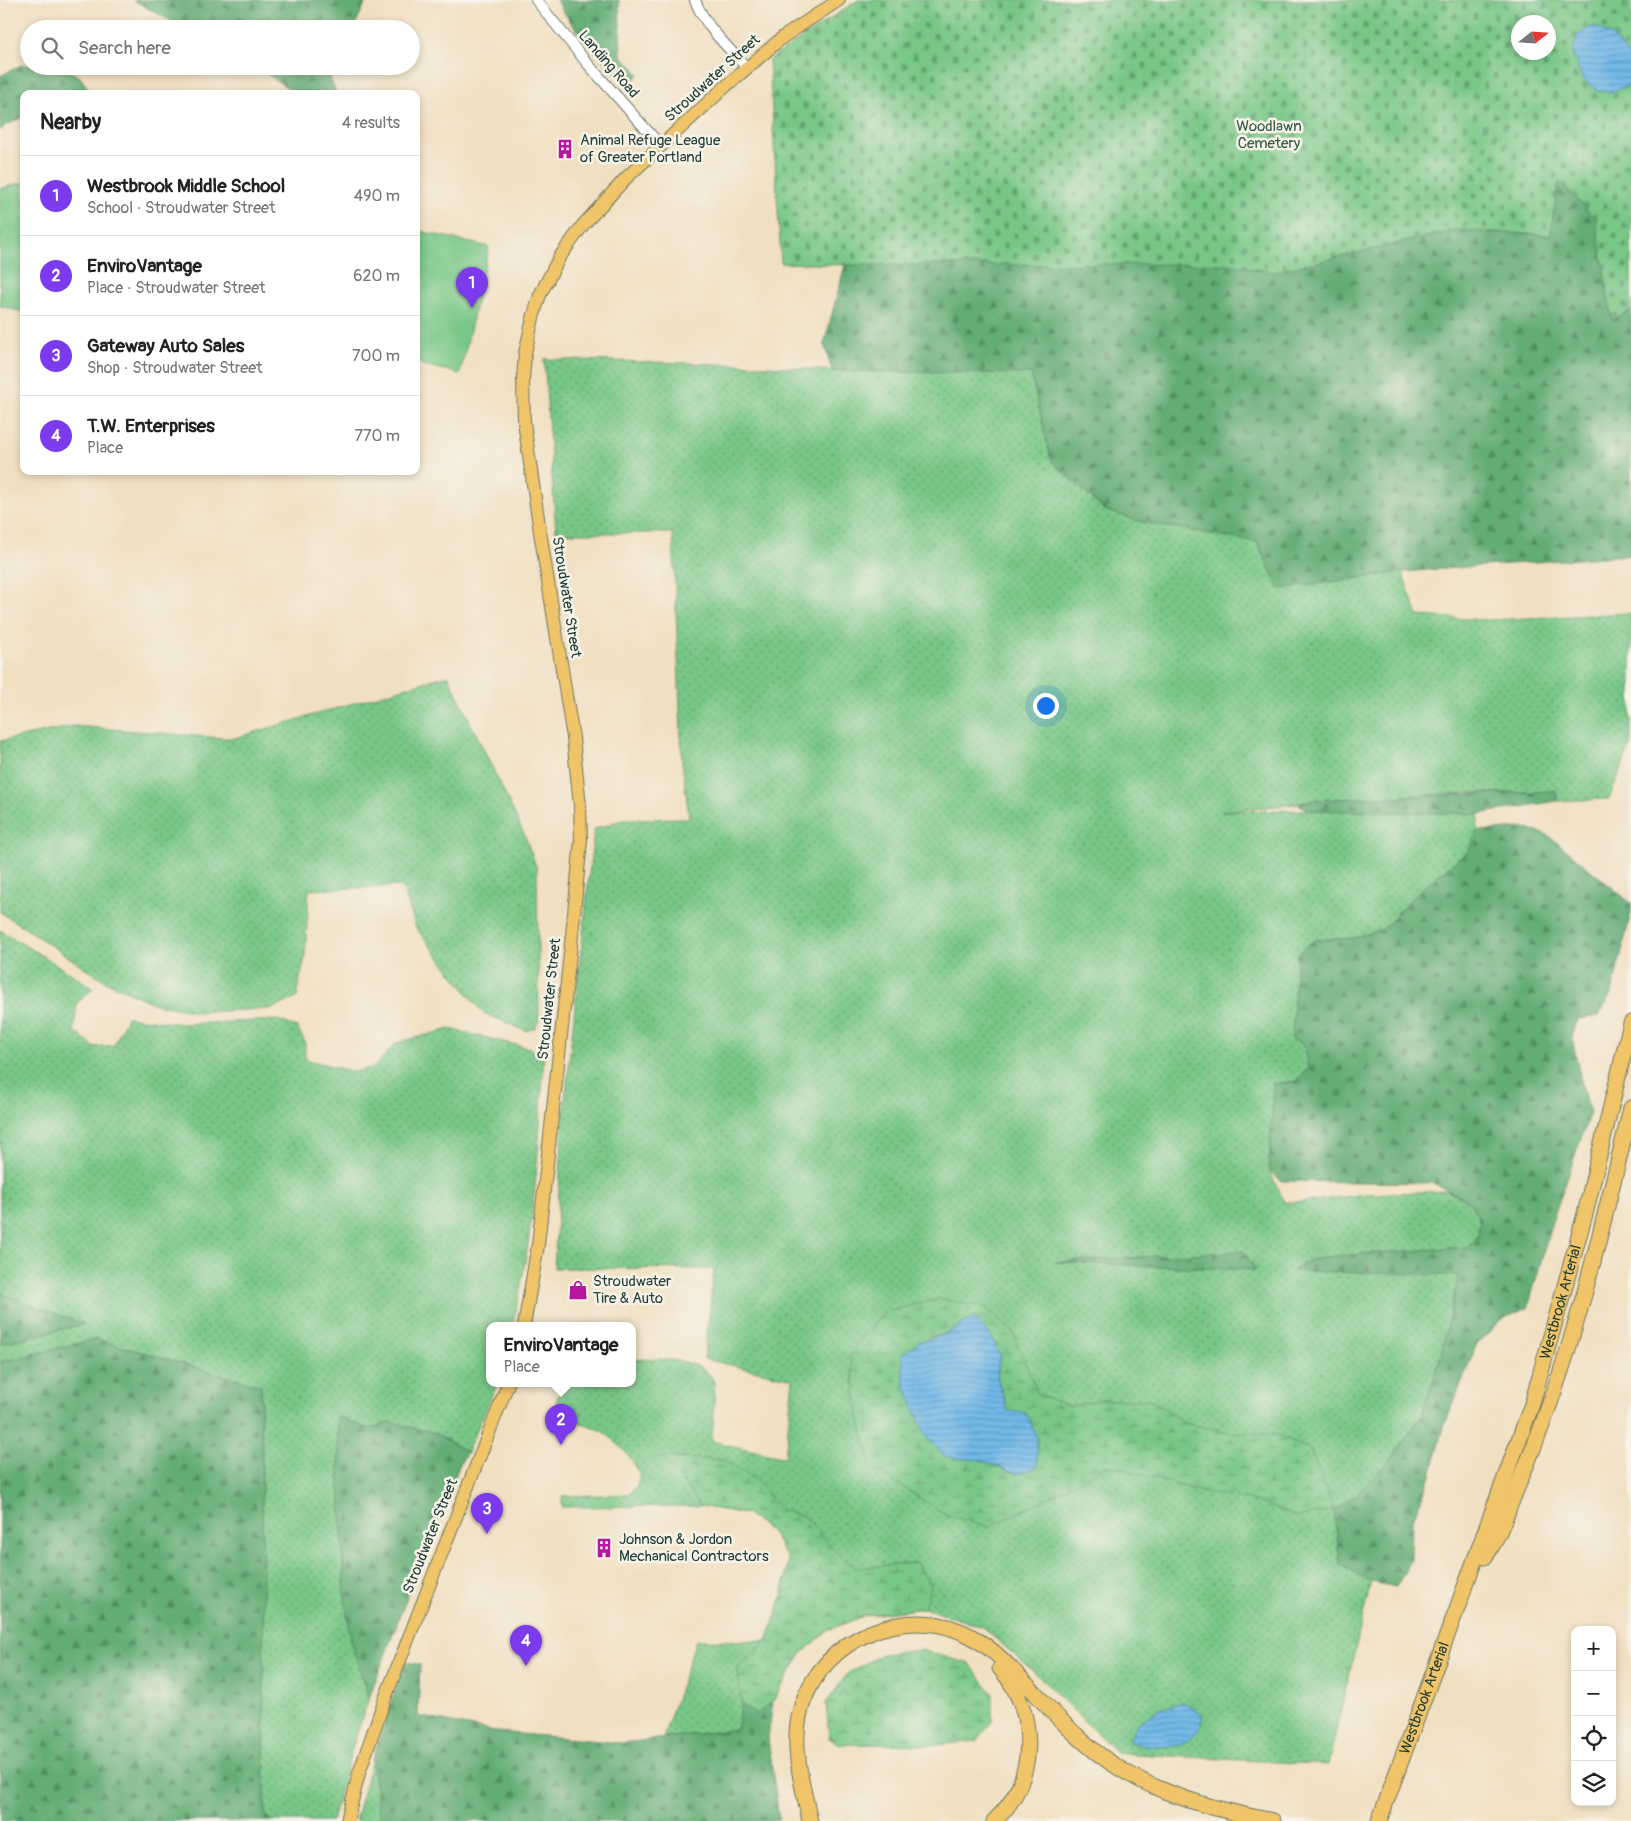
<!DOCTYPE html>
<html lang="en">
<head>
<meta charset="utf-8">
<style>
	:root { --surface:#fff; --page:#f6f6f6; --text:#222; --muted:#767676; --line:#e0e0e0; --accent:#7c3aed }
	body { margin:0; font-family:Pangolin,sans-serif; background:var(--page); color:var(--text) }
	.controls { position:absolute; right:15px; bottom:15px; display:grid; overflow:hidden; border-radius:10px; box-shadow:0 2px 8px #0003 }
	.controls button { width:45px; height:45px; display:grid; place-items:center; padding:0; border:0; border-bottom:1px solid var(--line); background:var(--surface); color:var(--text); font:25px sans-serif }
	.compass { position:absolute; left:1511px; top:15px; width:45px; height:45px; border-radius:50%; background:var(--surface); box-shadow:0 2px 8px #0003; rotate:73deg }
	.you { position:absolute; left:1045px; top:705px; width:18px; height:18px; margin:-12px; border:4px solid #fff; border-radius:50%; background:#1a73e8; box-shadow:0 0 0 8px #1a73e833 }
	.badge { display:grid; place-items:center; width:32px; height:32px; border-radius:50%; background:var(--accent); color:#fff; font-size:16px; font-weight:700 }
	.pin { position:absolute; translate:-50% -41px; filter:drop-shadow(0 1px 2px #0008) }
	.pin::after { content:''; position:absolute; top:26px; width:18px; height:15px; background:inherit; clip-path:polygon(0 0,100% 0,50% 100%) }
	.popup { position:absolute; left:486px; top:1322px; width:150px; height:65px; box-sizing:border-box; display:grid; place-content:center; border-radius:10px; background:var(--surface); filter:drop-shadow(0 1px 4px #0005); font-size:16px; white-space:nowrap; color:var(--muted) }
	.popup b { font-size:19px; color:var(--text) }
	.popup::after { content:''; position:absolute; left:50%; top:100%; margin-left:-10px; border:10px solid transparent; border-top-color:var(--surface) }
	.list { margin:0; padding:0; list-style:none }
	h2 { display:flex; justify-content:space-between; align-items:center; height:65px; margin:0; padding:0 20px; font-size:21px }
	h2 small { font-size:16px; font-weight:400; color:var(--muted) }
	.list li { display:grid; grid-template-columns:32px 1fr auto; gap:15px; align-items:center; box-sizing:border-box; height:80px; padding:0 20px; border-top:1px solid var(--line) }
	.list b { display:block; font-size:19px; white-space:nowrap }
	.list p { margin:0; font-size:16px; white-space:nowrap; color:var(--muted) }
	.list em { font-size:16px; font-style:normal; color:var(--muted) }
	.icon { flex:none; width:28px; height:28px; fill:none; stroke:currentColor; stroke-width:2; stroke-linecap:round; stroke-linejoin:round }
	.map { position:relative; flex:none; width:1631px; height:1821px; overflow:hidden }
	.search { position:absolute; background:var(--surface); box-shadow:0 2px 8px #0003; left:20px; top:20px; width:400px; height:55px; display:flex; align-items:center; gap:12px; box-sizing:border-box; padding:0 18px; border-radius:28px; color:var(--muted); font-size:19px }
	.panel { position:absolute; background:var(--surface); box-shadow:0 2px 8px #0003; left:20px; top:90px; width:400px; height:385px; border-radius:10px }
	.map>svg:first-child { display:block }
	.grass { fill:url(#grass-dots); stroke:#4c825e; fill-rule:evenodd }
	.forest { fill:url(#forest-firs); stroke:#407454 }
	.wetland { fill:url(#wetland-marsh); stroke:#4c825e; fill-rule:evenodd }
	.cemetery { fill:url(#cemetery-stones); stroke:#4c825e; fill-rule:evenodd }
	.pitch { fill:#78c787; stroke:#4c825e }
	.water { fill:url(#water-rules); stroke:#487b8e }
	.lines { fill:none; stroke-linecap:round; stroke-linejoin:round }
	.minor-casing { stroke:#687665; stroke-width:12 }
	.major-casing { stroke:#687665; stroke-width:14 }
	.highway-casing { stroke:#687665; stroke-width:17 }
	.minor { stroke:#fff; stroke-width:10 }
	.major { stroke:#f0c469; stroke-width:12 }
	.highway { stroke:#f0c469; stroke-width:15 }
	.labels { text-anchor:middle; stroke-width:5; stroke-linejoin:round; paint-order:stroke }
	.street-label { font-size:15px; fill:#1f3d34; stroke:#f7f3e8 }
	.park-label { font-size:15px; fill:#315945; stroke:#f7f3e8 }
	.poi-label { font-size:15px; fill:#1f3d34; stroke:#f7f3e8; text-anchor:start }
</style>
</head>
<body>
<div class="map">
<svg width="1631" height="1821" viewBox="0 0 1631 1821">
	<defs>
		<pattern id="grass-dots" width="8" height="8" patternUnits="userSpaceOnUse" patternTransform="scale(1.25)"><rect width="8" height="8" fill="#78c787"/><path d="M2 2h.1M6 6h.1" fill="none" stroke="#62a36f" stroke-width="1.8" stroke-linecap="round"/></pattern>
		<pattern id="forest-firs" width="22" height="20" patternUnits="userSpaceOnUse" patternTransform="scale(1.25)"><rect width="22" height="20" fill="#62ac74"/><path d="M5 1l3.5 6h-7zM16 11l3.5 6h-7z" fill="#508d60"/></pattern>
		<pattern id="wetland-marsh" width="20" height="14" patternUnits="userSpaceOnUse" patternTransform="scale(1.25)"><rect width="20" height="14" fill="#78c787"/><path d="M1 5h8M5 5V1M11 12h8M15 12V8" fill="none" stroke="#62a36f"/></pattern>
		<pattern id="cemetery-stones" width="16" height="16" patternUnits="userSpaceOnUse" patternTransform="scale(1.25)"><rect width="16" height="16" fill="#78c787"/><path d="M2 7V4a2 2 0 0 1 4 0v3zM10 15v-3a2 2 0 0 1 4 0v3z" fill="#62a36f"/></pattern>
		<pattern id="water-rules" width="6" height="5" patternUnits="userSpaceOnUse" patternTransform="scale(1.25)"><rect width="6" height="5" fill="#72b9e9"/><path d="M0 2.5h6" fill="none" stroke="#5d98be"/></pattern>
	</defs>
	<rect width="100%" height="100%" fill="#f7f3e8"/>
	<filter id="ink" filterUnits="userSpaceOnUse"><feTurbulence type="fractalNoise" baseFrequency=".02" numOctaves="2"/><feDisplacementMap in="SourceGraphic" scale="10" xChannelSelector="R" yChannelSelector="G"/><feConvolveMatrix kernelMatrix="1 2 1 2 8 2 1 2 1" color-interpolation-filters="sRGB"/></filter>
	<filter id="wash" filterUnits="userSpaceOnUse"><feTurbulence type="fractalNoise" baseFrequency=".0096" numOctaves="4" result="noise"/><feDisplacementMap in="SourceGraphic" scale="20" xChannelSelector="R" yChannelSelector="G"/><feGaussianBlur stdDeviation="1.12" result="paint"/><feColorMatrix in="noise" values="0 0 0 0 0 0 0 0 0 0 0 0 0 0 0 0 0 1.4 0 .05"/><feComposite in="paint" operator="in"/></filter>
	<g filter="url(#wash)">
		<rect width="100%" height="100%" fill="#f1dfc1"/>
		<path class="grass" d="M544 359 756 365 832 371 1031 374 1051 460 1104 510 1142 522 1257 542 1280 589 1402 572 1418 616 1487 620 1631 613V744L1609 799 1557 801 1556 791 1465 793 1313 800 1298 804 1221 811 1308 810 1479 814 1477 831 1469 851 1427 884 1401 909 1384 929 1354 938 1314 940 1297 954 1292 1039 1304 1045 1308 1068 1297 1081 1274 1084 1269 1170 1284 1202H1305L1366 1194 1447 1191 1470 1202 1480 1221 1478 1237 1468 1247 1337 1256 1310 1260 1293 1270 1459 1274 1439 1363 1421 1416 1392 1458 1356 1495 1334 1510 1340 1564 1371 1582 1328 1765 1117 1753 1033 1671 982 1627 924 1608 864 1616 828 1630 801 1654 773 1701 742 1704 737 1729 663 1738 696 1640 767 1641 783 1594 788 1560 773 1533 747 1514 700 1506 562 1507V1496L628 1494C634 1490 638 1487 639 1479 642 1465 611 1435 598 1429 587 1424 573 1421 561 1417 553 1408 557 1392 565 1384H632V1360C653 1358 706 1357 714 1382 716 1390 712 1430 712 1441L785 1458 793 1379 704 1359 714 1269 554 1268 564 1109 594 829 625 819 689 818 682 762 673 533H556ZM1243 1251 1255 1270 1062 1262Z
			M448 675 525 836 537 869 539 1020 535 1028 526 1031 483 1013 416 928 402 886 309 890 305 958 300 979 297 998 271 1009 196 1012 155 1004 105 981 0 912V741L74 726 222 738H235Z
			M0 930 80 979 93 989 77 1003 74 1031 94 1047 114 1045 127 1017 182 1024 277 1020 297 1027 305 1042V1059L354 1072 374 1067 396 1043 450 1029 529 1048 544 1056C539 1146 534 1238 512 1326H490V1384H497L467 1452 435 1433 390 1422 369 1429 337 1417 345 1599 352 1646 369 1698 351 1751 332 1821H270L265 1813 261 1386 96 1339 0 1362V1344L83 1324 0 1293Z
			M372 1759 380 1821H355Z"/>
		<path class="forest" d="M133 0H367L353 29H191L173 22Z
			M556 0H619L621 55 639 74 629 86C601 60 576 33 556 0Z
			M21 65 60 67 79 76 90 91 89 94H24V117L6 125 0 131V76Z
			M256 66H336L330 79 337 94H296Z
			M1559 181 1596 218 1612 320 1631 310V555L1402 572 1280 589 1257 542 1142 522 1105 510 1051 460 1031 374 832 371 824 344 845 265 1229 264 1274 272 1455 230 1550 235Z
			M1556 791 1557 801 1479 814 1308 810 1298 804 1313 800Z
			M1523 828 1548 835 1631 903V913L1612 992 1599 1016 1578 1019 1572 1037 1581 1081 1590 1112 1552 1222 1528 1308 1500 1320 1476 1346 1444 1427 1430 1479 1412 1521 1411 1561 1396 1587 1371 1582 1340 1564 1334 1510 1356 1495 1392 1458 1421 1416 1439 1363 1459 1275 1292 1271 1310 1260 1337 1256 1467 1247 1478 1237 1480 1221 1470 1202 1433 1183 1281 1181 1269 1170 1273 1084 1297 1081 1308 1068 1304 1045 1292 1039 1297 954 1314 940 1354 938 1383 929 1401 909 1427 884 1469 851 1477 831Z
			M1243 1251 1256 1270 1055 1262Z
			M0 1293 84 1324 0 1344Z
			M96 1339 261 1386 265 1813 270 1821H0V1362Z
			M337 1416 369 1429 390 1422 435 1433 467 1452 460 1464 420 1563 369 1698 352 1646 345 1599Z
			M405 1661 420 1665 418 1716 498 1732 622 1743 737 1730 741 1704 756 1714 773 1701 768 1738 779 1819 772 1821H380L372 1759Z"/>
		<path class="wetland" d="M938 1299 985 1307 1012 1331 1038 1394 1069 1406 1101 1400H1152L1184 1423 1229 1432 1278 1435 1310 1450 1334 1510 1297 1517 1258 1502 1199 1491 1108 1465 1065 1489 989 1527 945 1514 870 1466 857 1406 850 1353 885 1312ZM974 1317 1000 1355 997 1377 1008 1411 1018 1474 981 1460 919 1342 946 1334Z
			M662 1457 723 1460 755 1479 782 1510 805 1517 839 1555 856 1568 916 1563 931 1585 924 1608 865 1615 828 1630 801 1654 773 1701 756 1714 741 1704 738 1668 767 1641 783 1594 788 1560 773 1533 747 1514 700 1506 681 1479Z
			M922 1650 970 1664 992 1693V1721L977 1741 936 1745 839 1744 829 1738 826 1703 848 1673 882 1654Z"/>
		<path class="cemetery" d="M858 0H1631V310L1612 320 1596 219 1559 181 1550 235 1455 230 1274 272 1229 264 845 265 781 263 769 60ZM1518 22H1548V52H1518Z"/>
		<path class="pitch" d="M24 182V312L0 306V189Z
			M416 230 489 247 460 374 416 363Z"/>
		<path class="water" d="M1590 27H1596L1611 35 1627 53 1631 60V82L1629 85 1611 92 1602 91 1594 89 1583 79 1577 66 1573 52 1577 36Z
			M974 1317 992 1338 1000 1356 997 1377 1008 1411 1026 1413 1037 1437V1467L1018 1474 981 1460 945 1457 926 1436 904 1384 902 1355 919 1342 946 1334Z
			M1183 1702 1203 1715 1199 1730 1182 1745 1150 1746 1128 1742 1139 1722 1161 1709Z"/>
	</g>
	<g filter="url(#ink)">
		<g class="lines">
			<defs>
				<path id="minor" d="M536 0 587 63 661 146
					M695 0C705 27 728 47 747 68"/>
				<path id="major" d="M524 1326 538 1245 571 945 581 840 580 806 573 738 540 532 524 422 523 379 525 353 533 318 540 295 559 258 583 225 626 178 726 86 783 37 839 0
					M347 1821 359 1773 384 1701 508 1384"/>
				<g id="highway">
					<path d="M1485 1557C1501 1534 1510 1503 1521 1478 1572 1359 1601 1233 1631 1108"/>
					<path d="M810 1821C803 1787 792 1751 799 1717 813 1647 891 1606 957 1630 990 1642 1012 1670 1036 1694 1051 1711 1067 1727 1084 1742 1136 1789 1206 1808 1273 1821"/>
					<path d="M994 1821C1038 1782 1038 1711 1000 1668"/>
					<path id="s1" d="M1379 1821 1532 1404 1585 1214 1631 1023"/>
				</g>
			</defs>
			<use href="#minor" class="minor-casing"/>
			<use href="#major" class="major-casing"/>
			<use href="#highway" class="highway-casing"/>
			<use href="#minor" class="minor"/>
			<use href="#major" class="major"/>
			<use href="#highway" class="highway"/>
		</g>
	</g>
	<defs>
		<symbol id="building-bare" viewBox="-9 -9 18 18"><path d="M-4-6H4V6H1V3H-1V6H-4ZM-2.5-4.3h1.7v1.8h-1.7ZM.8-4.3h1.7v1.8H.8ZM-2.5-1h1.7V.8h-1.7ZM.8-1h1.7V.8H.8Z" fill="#b5179e" stroke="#f7f3e8" stroke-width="2.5" paint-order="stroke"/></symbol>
		<symbol id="shop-bare" viewBox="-9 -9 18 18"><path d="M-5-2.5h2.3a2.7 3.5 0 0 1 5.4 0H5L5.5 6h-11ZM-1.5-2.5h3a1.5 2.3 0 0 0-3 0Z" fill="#b5179e" stroke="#f7f3e8" stroke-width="2.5" paint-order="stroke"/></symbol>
	</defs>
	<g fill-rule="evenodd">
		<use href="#building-bare" x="551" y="135" width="28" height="28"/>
		<use href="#shop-bare" x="564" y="1276" width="28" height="28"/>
		<use href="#building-bare" x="590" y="1534" width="28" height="28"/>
	</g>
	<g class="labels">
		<g class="street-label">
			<text transform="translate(609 64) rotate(49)" y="5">Landing Road</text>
			<text transform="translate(712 78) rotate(-42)" y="5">Stroudwater Street</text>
			<text transform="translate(567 597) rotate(81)" y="5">Stroudwater Street</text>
			<text transform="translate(549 999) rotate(-84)" y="5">Stroudwater Street</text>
			<text dy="5" stroke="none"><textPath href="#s1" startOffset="550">Westbrook Arterial</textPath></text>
			<text transform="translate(430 1536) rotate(-68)" y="5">Stroudwater Street</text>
			<text dy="5" stroke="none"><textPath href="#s1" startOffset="131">Westbrook Arterial</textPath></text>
		</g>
		<g class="park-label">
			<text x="1269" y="131">Woodlawn<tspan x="1269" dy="17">Cemetery</tspan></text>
		</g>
		<g class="poi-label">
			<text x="580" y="145">Animal Refuge League<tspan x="580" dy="17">of Greater Portland</tspan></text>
			<text x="593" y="1286">Stroudwater<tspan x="593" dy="17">Tire &amp; Auto</tspan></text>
			<text x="619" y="1544">Johnson &amp; Jordon<tspan x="619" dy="17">Mechanical Contractors</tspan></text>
		</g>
	</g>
</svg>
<div class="controls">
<button>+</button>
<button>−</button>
<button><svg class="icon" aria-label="locate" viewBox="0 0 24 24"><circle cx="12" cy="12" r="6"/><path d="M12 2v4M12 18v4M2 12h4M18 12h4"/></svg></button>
<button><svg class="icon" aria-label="layers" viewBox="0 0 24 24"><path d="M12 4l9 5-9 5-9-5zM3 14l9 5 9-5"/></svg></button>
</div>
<svg class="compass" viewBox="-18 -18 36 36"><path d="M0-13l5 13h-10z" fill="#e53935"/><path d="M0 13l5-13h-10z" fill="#767676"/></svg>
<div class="you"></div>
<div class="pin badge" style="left:472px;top:308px">1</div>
<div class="pin badge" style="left:561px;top:1445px">2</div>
<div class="popup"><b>EnviroVantage</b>Place</div>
<div class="pin badge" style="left:487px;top:1534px">3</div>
<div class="pin badge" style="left:526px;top:1666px">4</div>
<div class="search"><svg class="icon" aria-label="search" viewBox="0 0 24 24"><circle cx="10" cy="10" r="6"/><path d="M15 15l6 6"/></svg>Search here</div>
<section class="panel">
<h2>Nearby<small>4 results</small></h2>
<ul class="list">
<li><span class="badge">1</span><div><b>Westbrook Middle School</b><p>School · Stroudwater Street</p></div><em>490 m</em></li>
<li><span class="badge">2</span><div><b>EnviroVantage</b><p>Place · Stroudwater Street</p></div><em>620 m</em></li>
<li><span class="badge">3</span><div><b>Gateway Auto Sales</b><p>Shop · Stroudwater Street</p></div><em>700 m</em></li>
<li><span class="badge">4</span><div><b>T.W. Enterprises</b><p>Place</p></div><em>770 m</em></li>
</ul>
</section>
</div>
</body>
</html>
